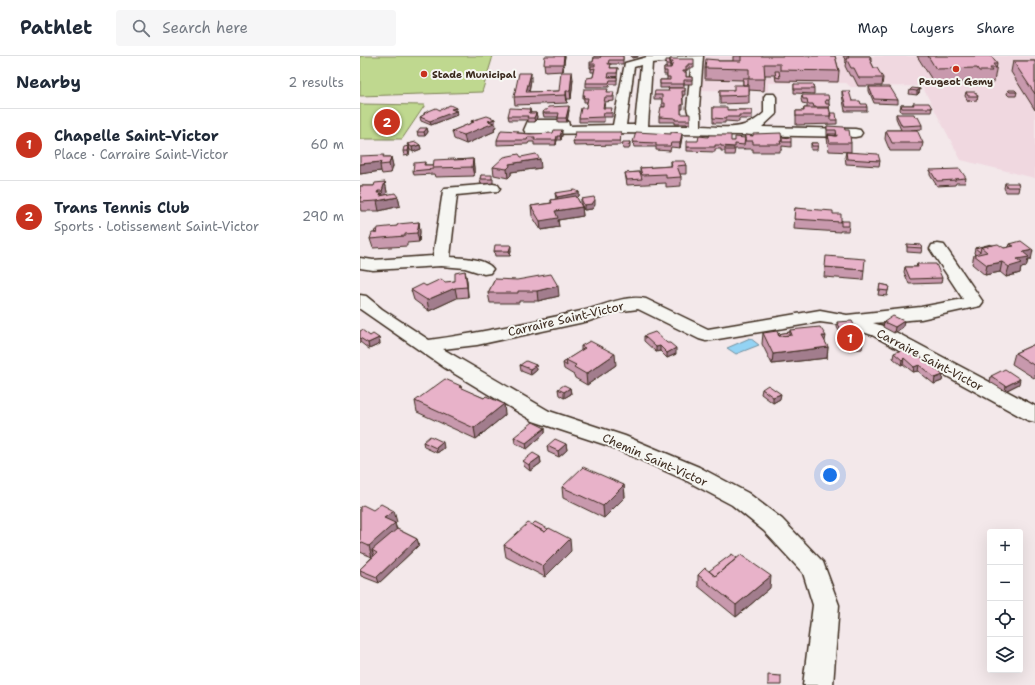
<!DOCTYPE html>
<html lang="en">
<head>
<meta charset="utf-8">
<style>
	:root { --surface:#fff; --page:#f6f6f7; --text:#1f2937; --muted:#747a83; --line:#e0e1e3; --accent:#c8321e }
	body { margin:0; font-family:"Shantell Sans",sans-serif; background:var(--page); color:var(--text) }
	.controls { position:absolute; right:12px; bottom:12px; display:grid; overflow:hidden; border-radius:4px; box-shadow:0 4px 16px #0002 }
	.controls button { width:36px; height:36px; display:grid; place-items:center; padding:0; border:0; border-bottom:1px solid var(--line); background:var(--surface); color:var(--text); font:20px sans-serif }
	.you { position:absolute; left:470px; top:419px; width:14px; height:14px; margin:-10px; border:3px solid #fff; border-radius:50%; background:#1a73e8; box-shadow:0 0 0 6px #1a73e833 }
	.badge { display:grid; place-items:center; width:26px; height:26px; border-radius:50%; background:var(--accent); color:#fff; font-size:13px; font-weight:700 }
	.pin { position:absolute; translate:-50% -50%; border:2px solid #fff; box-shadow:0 1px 4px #0006 }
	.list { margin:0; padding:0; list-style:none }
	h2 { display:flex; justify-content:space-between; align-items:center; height:52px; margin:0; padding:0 16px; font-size:17px }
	h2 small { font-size:13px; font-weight:400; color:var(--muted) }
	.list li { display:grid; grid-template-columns:26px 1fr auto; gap:12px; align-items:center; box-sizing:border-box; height:72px; padding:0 16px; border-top:1px solid var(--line) }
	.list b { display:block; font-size:15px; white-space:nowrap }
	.list p { margin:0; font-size:13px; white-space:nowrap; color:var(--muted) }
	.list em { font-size:13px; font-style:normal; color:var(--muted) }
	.icon { flex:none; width:22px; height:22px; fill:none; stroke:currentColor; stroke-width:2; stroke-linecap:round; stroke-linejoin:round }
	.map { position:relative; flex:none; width:675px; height:629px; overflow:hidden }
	header { display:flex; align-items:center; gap:24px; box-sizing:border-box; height:56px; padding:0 20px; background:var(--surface); border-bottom:1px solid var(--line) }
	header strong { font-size:19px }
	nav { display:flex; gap:22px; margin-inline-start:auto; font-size:14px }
	.search { width:280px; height:36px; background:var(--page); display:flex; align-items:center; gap:10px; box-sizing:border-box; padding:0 14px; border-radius:4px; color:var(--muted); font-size:15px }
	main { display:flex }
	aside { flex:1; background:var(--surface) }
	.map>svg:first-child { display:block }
	.built { fill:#f0d8e0 }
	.green { fill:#bfd88f; stroke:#7d8156 }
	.water { fill:#93d3f4; stroke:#708f9e }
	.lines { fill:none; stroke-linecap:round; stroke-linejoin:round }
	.street-casing { stroke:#3b2a1e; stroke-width:3 }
	.street { fill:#f6f6f2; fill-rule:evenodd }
	.wall { fill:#c899ad; stroke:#3b2a1e }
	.shaded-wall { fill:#a27d8d; stroke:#3b2a1e }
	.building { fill:#e8b2c9; stroke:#3b2a1e }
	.poi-dot { fill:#c8321e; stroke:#f6f6f2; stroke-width:1.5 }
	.labels { text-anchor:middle; stroke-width:4; stroke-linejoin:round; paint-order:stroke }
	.far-poi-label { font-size:10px; font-weight:bold; fill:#3b2a1e; stroke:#f6f6f2; text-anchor:start }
	.street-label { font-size:12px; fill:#3b2a1e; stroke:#f6f6f2 }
</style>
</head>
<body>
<header>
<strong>Pathlet</strong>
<div class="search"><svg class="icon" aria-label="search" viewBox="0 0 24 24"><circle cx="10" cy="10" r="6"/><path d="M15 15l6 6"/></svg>Search here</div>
<nav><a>Map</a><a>Layers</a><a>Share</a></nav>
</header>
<main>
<aside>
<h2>Nearby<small>2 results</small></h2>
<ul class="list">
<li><span class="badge">1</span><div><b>Chapelle Saint-Victor</b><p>Place · Carraire Saint-Victor</p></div><em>60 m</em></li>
<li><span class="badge">2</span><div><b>Trans Tennis Club</b><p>Sports · Lotissement Saint-Victor</p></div><em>290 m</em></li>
</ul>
</aside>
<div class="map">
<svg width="675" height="629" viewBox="0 0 675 629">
	<rect width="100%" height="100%" fill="#f3e8ea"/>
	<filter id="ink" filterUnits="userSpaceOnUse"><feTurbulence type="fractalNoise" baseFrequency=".025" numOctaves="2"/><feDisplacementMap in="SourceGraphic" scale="8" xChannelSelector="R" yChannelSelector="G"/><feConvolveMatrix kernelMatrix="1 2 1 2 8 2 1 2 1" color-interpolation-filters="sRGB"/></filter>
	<g filter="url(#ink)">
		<path class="built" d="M334 0H675V122L601 104 562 30 491 31 486 27H408V35L335 34Z"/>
		<path class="green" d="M0 0H133L122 36 0 40Z
			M0 48 65 49 42 83H0Z"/>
		<path class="water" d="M390 282 399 289 376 298 367 292Z"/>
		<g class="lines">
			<defs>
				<path id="street" d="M343 0 339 52 341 59V70C367 71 383 76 404 57V41L406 38H414L416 41V58L402 71 495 73 500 74 502 77 500 80 495 81 259 77 171 78 166 77 164 74 168 65 173 64H203L208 65 209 70 253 69 265 7 287 1ZM332 3 327 52 329 59 328 70H288L292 7ZM281 9 275 69H266L274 11Z
					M133 128 138 129 140 132 138 135 97 139 90 201C103 202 125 202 133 213L130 217 124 218 105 212 81 210 13 214 0 212V202L13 204 73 200 83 135 85 132Z
					M578 188 584 189 623 246 620 250 561 263 513 267 526 271 675 350V366L667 364 512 279 482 269 460 266 346 285 339 283 278 253 255 256 229 265 117 289 83 293 189 355 265 380 339 411 388 437 422 463 463 506 479 549 473 629H443L453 549 443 517 404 475 372 449 323 423 249 390 173 365 85 312 0 253V239L6 240 22 253 69 284C120 277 171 266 221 255 242 251 265 238 286 243L348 273 460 254 487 259 561 251 603 243 570 193 572 189Z"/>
			</defs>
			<use href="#street" class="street-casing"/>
			<use href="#street" class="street"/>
		</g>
		<path class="wall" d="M205 0 203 15 185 16 184 8Z
			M234 0H263V8H249L251 12H258L257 21H249H257V28H250L249 31H226V27L233 21 234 16H231V12H230V8L233 6Z
			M373 0H475L479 15 478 26 416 25 415 19H405L404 35 389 34V47L360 48V34H374L383 29V24L345 23V12L358 5H373Z
			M483 0H510L511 2V6L514 12 523 22 522 30H498L493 20H490L485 10 486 5Z
			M557 0H631L637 8 634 26H630L629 29H616L614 26 574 27Z
			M310 3 334 7V12H328V14H326V21H332V28H324V32H300V24H307V19H304V12H306V8L310 4V12H311L312 10H310Z
			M653 5H675V54L651 16Z
			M213 23 211 43H207V47L155 49 154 41 171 24 169 36 199 35Z
			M434 28 454 33V38L434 37Z
			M509 31 538 44V48L514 47 509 35Z
			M325 32V39H323V53H321V58L330 62V68H315V66H299V61L305 51H302V43H294V39L309 35Z
			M560 33 559 37 557 39 549 38 550 34Z
			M648 34 657 36 656 40H649L647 38Z
			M482 35 492 45 501 48 507 51V55H485L482 39Z
			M248 36 254 40V45L245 46 244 52 252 56V61H244V66H219V62L226 52 227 46H224V43H223V39Z
			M606 36 618 40 617 44 608 45 605 40Z
			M442 39 469 44V48L470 57 477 64V68L436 69V55H443L444 52H447V48L442 47 441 43Z
			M553 47 572 52 571 56H541L540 53 541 49H553Z
			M353 51 367 54H392V63H379V66L365 65V67H353Z
			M170 53 171 57H176L177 61 175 66H168V64H149L148 60Z
			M80 54 97 56H96L97 59 71 69 61 65 60 61 64 59V57Z
			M209 54 207 66H198V61H184L183 57Z
			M536 58 555 61 562 69V73L551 74 563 87 561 95H530L525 83 526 74H541L536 62Z
			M111 65 136 71 134 72 135 75 106 88 94 83 92 75 112 67Z
			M467 70 485 74 491 87V96L469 95 467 82Z
			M67 72 68 76 65 80H58L57 76Z
			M158 75V77L202 79 201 84H197L196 89H174V86H169L168 88 137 89V84Z
			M261 76 260 89 214 90 213 85Z
			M385 79 422 81 431 86V91L422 90V94H420V96H393V93H384V92V93H375L374 99H365V95H361V93H355V96L327 95V91L375 85 385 82Z
			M322 81 320 92 311 91 310 95 296 94V91H274L273 86Z
			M270 86V90L269 93H263L262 88Z
			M451 87H458L457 94H451Z
			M47 88 60 89 61 93 53 96 49 93V99L44 100 43 95 48 90Z
			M486 96 520 105 519 110 486 108 485 100Z
			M25 101H31L33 110 31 117 22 118 21 115 0 118Z
			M161 101 181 112 151 116V119L148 122 134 119 133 111Z
			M113 103 114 112V120L75 121 74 118 54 119 53 115 65 106V109H73L94 104Z
			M311 105 326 109V118H320L321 121V130L306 131V127L267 129 265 117 280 116V112L311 110Z
			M570 114 606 122 605 127H596L595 129 577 130 570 119Z
			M121 119 133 123V127L121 128 120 123Z
			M25 126 27 136 26 139 38 141 40 150 19 155H1L0 151V130H14Z
			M645 127 659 131 658 136H646L644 132Z
			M219 136V140L217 142 222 151 223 160 198 164 199 171 181 174 172 160 171 150 191 147V144L196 143 195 137Z
			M221 143 235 149 232 153 224 154 221 148Z
			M435 152 473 158 489 170 488 175H480V176L434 173Z
			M59 166 60 176 59 186 47 187V190L13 192 10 183 14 177 37 170Z
			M547 188 562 192 561 197 547 196Z
			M650 188 671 204H668L666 211 661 212 660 217 646 221 640 216 625 219 612 208 614 199 615 198 614 197 615 192 632 189 644 192 649 191Z
			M151 194 150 200H135L134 195Z
			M557 208 582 222 581 227 549 228 544 216 545 211H556Z
			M465 211 504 214 503 224 464 221Z
			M105 215 107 225 108 241 97 242 69 255 54 244 51 234 66 230 95 225Z
			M135 223 199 240 178 245H159V247H130L128 237Z
			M520 228 529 230 527 240 518 239Z
			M477 266 503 287 502 293 488 294 477 271Z
			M524 266 543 271 534 277 523 271Z
			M430 274 465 286 468 291 467 302 412 308 402 288 403 277 418 278 430 276Z
			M0 275 10 280 19 282 20 288 9 293 0 286Z
			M284 280 316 298 307 302 300 295 296 296 284 285Z
			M675 288V321L674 322 652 308 655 297Z
			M221 290 256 309 227 329 215 322 214 319 204 313 203 307 206 305V304L221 295Z
			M534 297 583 319 582 325 574 328 558 315 553 316 543 308 541 309 533 302Z
			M160 309H176L177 314 171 319 161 315Z
			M631 320 659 328 645 335 630 326Z
			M101 330 102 333 124 342 144 348 145 359 116 383 57 356 55 345Z
			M210 332 211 338 204 342 199 339 198 333Z
			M402 333 420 343 413 347 401 338Z
			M185 372V377L167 393 155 387 154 381Z
			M63 386 84 392 77 397 64 391Z
			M206 388 207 394 199 401 188 396 187 390Z
			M180 401 181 407 170 415 164 410 163 405Z
			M264 429 265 441 244 462 203 442 202 431Z
			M0 451 37 466 35 468 37 473 57 483 59 489 19 527 1 520 0 515V513L12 501 0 496Z
			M144 489 211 495 185 521 146 501Z
			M349 515 410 532 376 561 338 530V519Z"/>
		<path class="shaded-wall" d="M204 0H205L203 15V8Z
			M271 0H278V1L272 2Z
			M212 16 213 23 211 43 210 35Z
			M171 17V24L168 40 166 36Z
			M560 33 559 37 557 39V35Z
			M206 35 207 43V47L206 39Z
			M209 50V54L207 66 206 62Z
			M96 52 97 59 71 69 70 65 91 53Z
			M176 57 177 61 175 66 174 62Z
			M135 63 136 71 134 72 135 75 106 88 104 79 128 65Z
			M67 72 68 76 65 80 64 76Z
			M202 74V79L201 84 200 80Z
			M322 77V81L320 92V87Z
			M197 80V84L196 89V84Z
			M60 89 61 93 53 96 52 91Z
			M49 90 50 95 49 99 48 95Z
			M31 101 33 110 31 117 29 108Z
			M113 103 114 112V120L112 111Z
			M180 103 181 112 151 116V119L148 122 147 113 149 108Z
			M21 106 20 109 21 115 0 118V108Z
			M25 126 27 136 24 144 38 141 40 150 19 155 17 145V137L18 135 20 144V140L21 137 22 144H24L22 135Z
			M219 136V140L217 142 198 146 197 141Z
			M235 144V149L232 153 224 154V149Z
			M222 151 223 160 198 164 199 171 181 174 180 165 195 155Z
			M59 166 60 176 59 186 57 177Z
			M151 189V194L150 200 149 195Z
			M673 194 671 204H668L666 211 661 212 660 217 646 221 649 211 657 203 663 196Z
			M642 206 640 216 625 219 627 209Z
			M105 215 107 225 108 241 107 231Z
			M198 230 199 240 178 245 177 235Z
			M95 232 97 242 69 255 67 244Z
			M544 265 543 271 534 277 535 271Z
			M462 280H466L464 290Z
			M19 282 20 288 9 293 8 287Z
			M300 290V295L296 296V291Z
			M468 291 467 302 412 308 413 298Z
			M316 292V298L307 302V297Z
			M255 298 256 309 227 329 226 318Z
			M544 302 543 308 541 309 542 304Z
			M176 309 177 314 171 319 170 313Z
			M559 309 558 315 553 316 554 311Z
			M583 319 582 325 574 328 575 322Z
			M660 323 659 328 645 335 646 330Z
			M210 332 211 338 204 342V336Z
			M421 338 420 343 413 347V341Z
			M144 348 145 359 116 383 114 372Z
			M185 372V377L167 393 166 387Z
			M83 386 84 392 77 397 76 392Z
			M206 388 207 394 199 401 198 395Z
			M180 401 181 407 170 415 169 409Z
			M264 429 265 441 244 462 243 450Z
			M34 455 37 466 35 468 38 479 12 494 14 500 12 502 9 490 24 462Z
			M57 483 59 489 19 527 17 521Z
			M210 483 211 495 185 521 183 510Z
			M411 520 410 532 376 561V549Z"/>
		<path class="building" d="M185 0H204L203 8H184Z
			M241 0H263V4H249L248 8H251L250 12H258L257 17H249L248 21H257V24H250L249 27H226L227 22 233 21 235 12 231 13V10H235V8H230V6H233L234 2H240Z
			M381 0H475L479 15 420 14V8H404L405 23H389V13L345 12 346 3 358 4V5H381Z
			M488 0H510L511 2H509L514 12H517L523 22H499L494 12H491L486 2H489Z
			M568 0H631L637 8H633L636 12H630L632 15H619L617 12 576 13Z
			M310 3H334V8H328V10H326V15H323V16H326V21H332V24H324V28H300V24H310V21H307V15H304V12H311L313 6H310Z
			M306 4H310V8H306Z
			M653 5H675V38Z
			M415 15H419L420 22 416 21Z
			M201 16H212L210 35H206V39L154 41 159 17H171L166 36 199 35Z
			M383 22H388V29H383Z
			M434 28H453L454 33H434Z
			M374 29H389V39L360 40V34H374Z
			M509 31H530L538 44 514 43Z
			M308 32H325V35H322L323 49H321V58H330V64H315V62L299 61 301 51H305V47H302V39H294L295 35H309Z
			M552 32 560 33 557 35 550 34Z
			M224 33H248L247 36H254L253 41H245L243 52H252L251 57H244L243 61 219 62 221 52H226L228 42H224L225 39H223Z
			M648 34H655L657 36H650Z
			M482 35H489L492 45H500L501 48H506L507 51H486Z
			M606 36H615L618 40H608Z
			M442 39H468L469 44H465L466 48H469V51H454L453 48H448L447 43H443Z
			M553 47H569L572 52H542L541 49H554Z
			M90 49 96 52 91 53 96 55 70 65 60 61 65 58 64 57 76 52 80 54Z
			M209 50 206 62H198L199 57H183L184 54H187L188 51Z
			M353 51H367V54H392V59H379V61H365L366 63 353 62Z
			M150 52 170 53 169 57H176L174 62H167L168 60H148Z
			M444 52H469L471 60H436V55H444Z
			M470 57H476L477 64H470Z
			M536 58H554L555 61H558L562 69 542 70Z
			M127 60 135 63 128 65 134 67 104 79 92 75 114 66 111 65Z
			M467 70 484 71 485 74H489L491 87H470L468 79 477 80 476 74H467Z
			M60 72H67L64 76H57Z
			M141 74 158 75 157 77 170 78 193 77 194 74H202L200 80H197L196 84H174L175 81H168L167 84H137Z
			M526 74H557L563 87H532Z
			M215 76H261L260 85H213Z
			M276 76 311 78V76L322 77 320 87H311L310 90H296V87L273 86Z
			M421 77 422 85H420L421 88H393V85H385V79L393 80V78Z
			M468 78H476V80L468 79V83Z
			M349 79H371V85H375V81L385 82 384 89 375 88V91L361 90V89H355V91H327V85H338L339 80 348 81Z
			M422 81 431 82V86H422Z
			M56 86 60 89 52 91 47 88Z
			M263 86H270L269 89 262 88Z
			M451 87H458V90H452Z
			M49 90 48 95H43L44 91Z
			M365 92H374V94H365Z
			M486 96 518 98 520 105 487 103Z
			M159 98 161 101 176 98 180 103 149 108 150 110 147 113 133 111 144 101Z
			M24 99 23 101H31L29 108 20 109 21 106 0 108V100Z
			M94 103V104L113 103 112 111 73 112 74 104Z
			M311 105H324L326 109 317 110 321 121 306 122V118L282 119 280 112 312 110Z
			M65 106 64 109H73V113L53 115 54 107Z
			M600 113 606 122 595 123 596 124 577 125 570 114Z
			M280 116 282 123 267 124 265 117Z
			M121 119H132V123H120Z
			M25 126 22 135H18L17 137H21L20 140 35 137 38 141 17 145 0 146V143L1 141H0V130H14L15 127Z
			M645 127H658L659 131H647Z
			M215 134 219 136 217 137 197 141 195 137Z
			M216 140 222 151 195 155 198 162 180 165 171 150 192 147 191 144Z
			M234 141 235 144 232 148 224 149 221 143Z
			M435 152 473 155V158H481V166L434 163Z
			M481 165H489V170H481Z
			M59 166 57 177 45 178V180L10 183 12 177H17L18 172 37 170 38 168Z
			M15 174H17V177H14Z
			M661 185 673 194 663 196 669 201 657 203 662 207 649 211 642 206 627 209 614 199 627 196 621 191 638 188 644 192 654 190 650 188Z
			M547 188 561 189 562 192 547 191Z
			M631 188 632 189 621 191 620 196 615 192Z
			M135 189H151L149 195H134Z
			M466 200 505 203 504 214 465 211Z
			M557 208H576L582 222 550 223 545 211H558Z
			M105 215 107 231 95 232 67 244 51 234 63 228 66 230 81 223 85 226 95 225V217Z
			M191 218 198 230 177 235H158V237H128L135 223 157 224Z
			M520 228 529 230 528 235 519 234Z
			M533 260 544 265 535 271 524 266Z
			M492 265 503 287 489 288 477 266Z
			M460 271 466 280H462L468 291 413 298 403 277 417 275 419 280 432 279 430 274Z
			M2 274 10 280 13 278 19 282 8 287 0 282V275Z
			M295 276 307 287H310L316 292 307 297 300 290 296 291 284 280Z
			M430 276V279L419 280 418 278Z
			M230 285 255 298 226 318 214 311 216 309 206 304 225 292 221 290Z
			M675 288V310L655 297Z
			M549 291 583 319 575 322 559 309 554 311 544 302 542 304 534 297Z
			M166 305 176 309 170 313 160 309Z
			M206 305 207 310 203 307Z
			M645 313 660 323 646 330 631 320Z
			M85 323 101 330 99 331 124 342 126 340 144 348 114 372 55 345Z
			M204 329 210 332 204 336 198 333Z
			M408 329 421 338 413 341 402 333Z
			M173 366 185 372 166 387 154 381Z
			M70 380 83 386 76 392 63 386Z
			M195 383 206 388 198 395 187 390Z
			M173 397 180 401 169 409 163 405Z
			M223 411 264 429 243 450 202 431Z
			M21 448 34 455 24 462 35 467 9 490 0 486V451L3 449 13 454Z
			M175 466 188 473 185 476 172 469Z
			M168 467 185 476 189 472 210 483 183 510 144 489Z
			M37 473 57 483 17 521 0 514V513L17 497 12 494Z
			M372 498 377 502 355 520 349 515Z
			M381 499 411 520 376 549 338 519 345 512 355 520Z
			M408 619 421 620V629H408Z"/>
	</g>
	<g class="poi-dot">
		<circle cx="596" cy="13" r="4"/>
		<circle cx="64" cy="18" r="4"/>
	</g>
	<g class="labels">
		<g class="far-poi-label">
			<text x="72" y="22">Stade Municipal</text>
			<text x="596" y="29" text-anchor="middle">Peugeot Gemy</text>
		</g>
		<g class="street-label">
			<text transform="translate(206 263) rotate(-13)" y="4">Carraire Saint-Victor</text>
			<text transform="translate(570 304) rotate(28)" y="4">Carraire Saint-Victor</text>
			<text transform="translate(295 404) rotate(24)" y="4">Chemin Saint-Victor</text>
		</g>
	</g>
</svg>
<div class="controls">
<button>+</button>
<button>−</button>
<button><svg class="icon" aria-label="locate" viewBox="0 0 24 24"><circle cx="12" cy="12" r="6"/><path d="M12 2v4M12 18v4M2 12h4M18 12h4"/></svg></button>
<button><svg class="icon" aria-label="layers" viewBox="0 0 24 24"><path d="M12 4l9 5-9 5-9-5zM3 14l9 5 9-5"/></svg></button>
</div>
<div class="you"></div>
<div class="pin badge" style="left:490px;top:282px">1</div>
<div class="pin badge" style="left:27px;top:66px">2</div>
</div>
</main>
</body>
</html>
